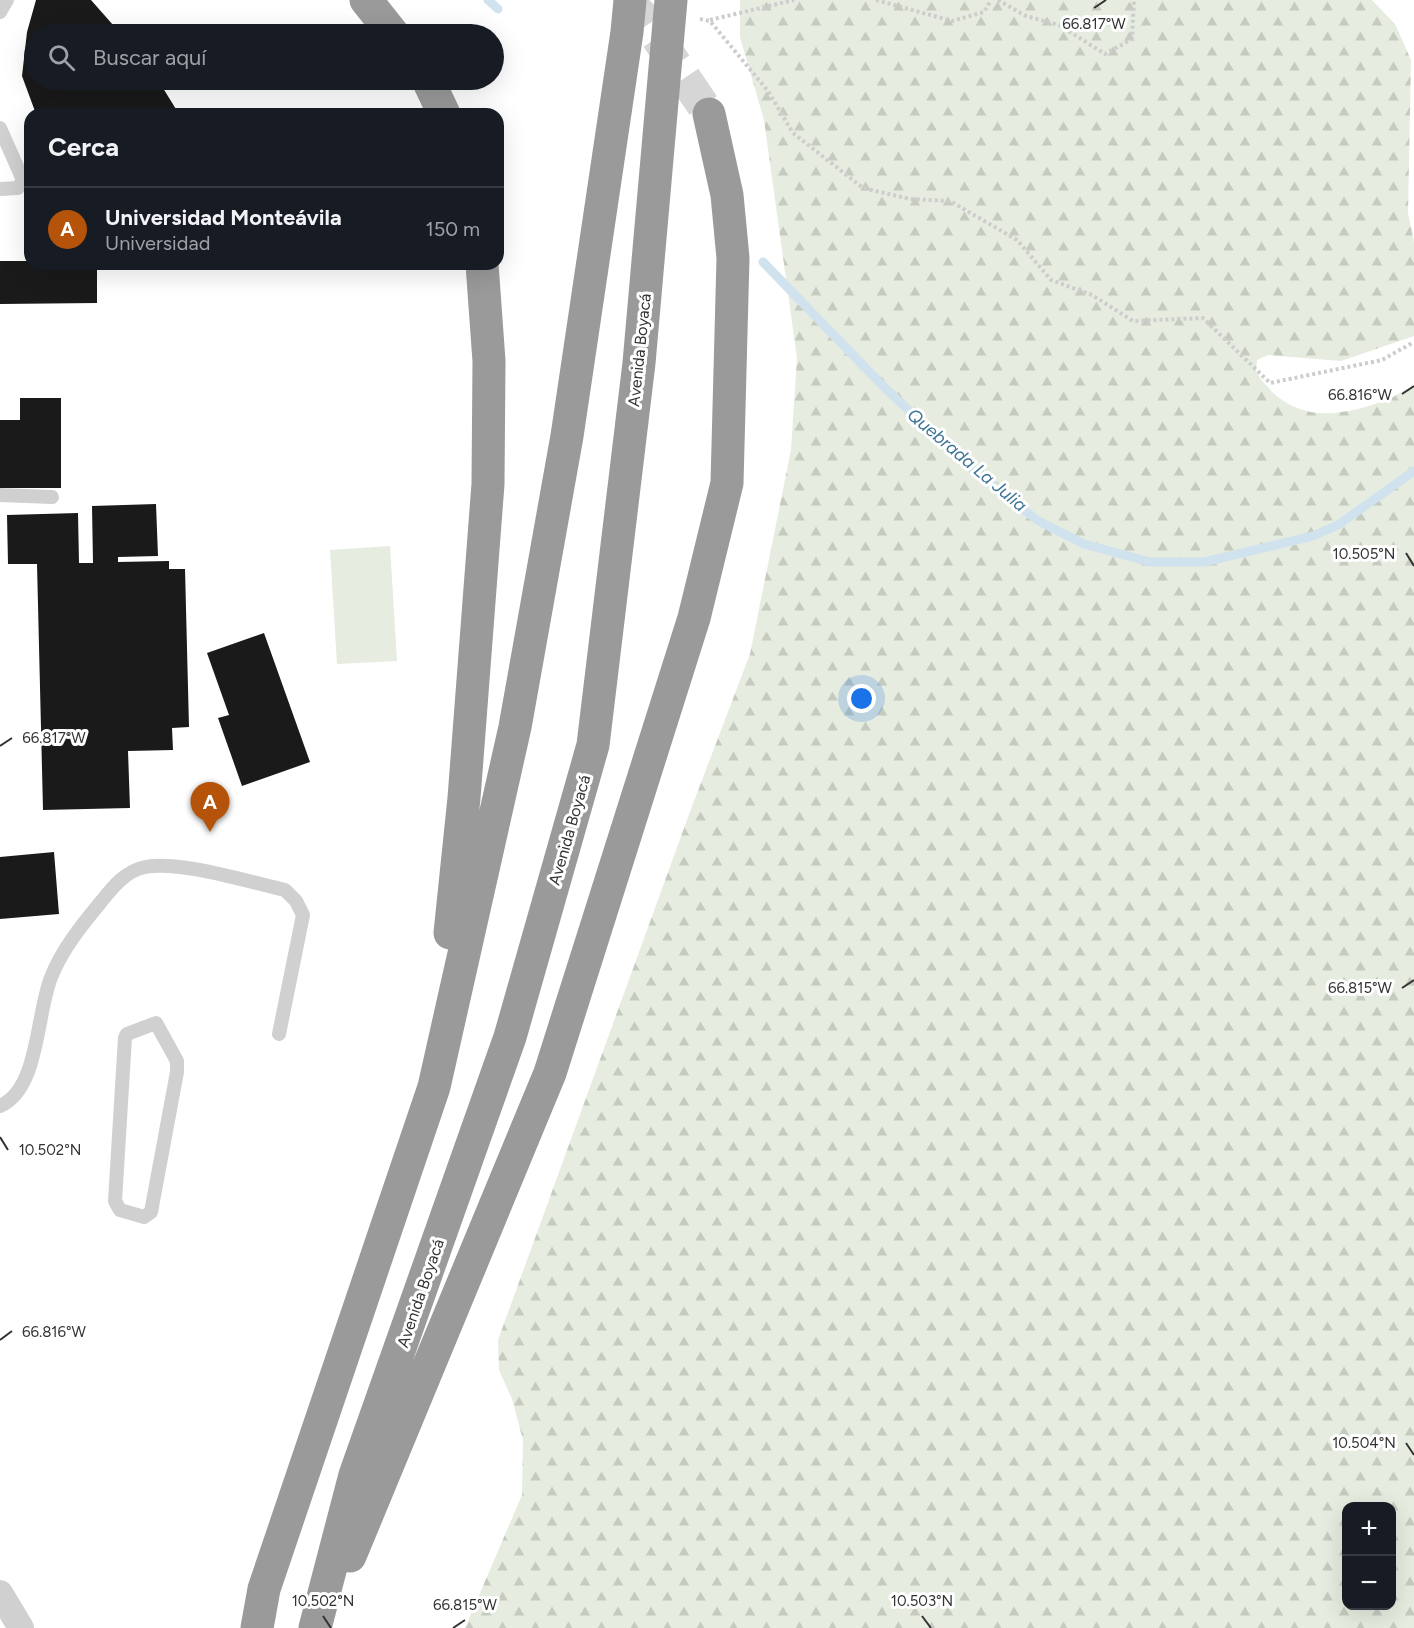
<!DOCTYPE html>
<html lang="es">
<head>
<meta charset="utf-8">
<style>
	:root { --surface:#171b24; --page:#20242c; --text:#f1f3f6; --muted:#9ea1a6; --line:#363941; --accent:#b45309 }
	body { margin:0; font-family:Figtree,sans-serif; background:var(--page); color:var(--text) }
	.controls { position:absolute; right:18px; bottom:18px; display:grid; overflow:hidden; border-radius:12px; box-shadow:0 6px 24px #0002 }
	.controls button { width:54px; height:54px; display:grid; place-items:center; padding:0; border:0; border-bottom:2px solid var(--line); background:var(--surface); color:var(--text); font:30px sans-serif }
	.you { position:absolute; left:862px; top:699px; width:21px; height:21px; margin:-15px; border:4px solid #fff; border-radius:50%; background:#1a73e8; box-shadow:0 0 0 9px #1a73e833 }
	.badge { display:grid; place-items:center; width:39px; height:39px; border-radius:50%; background:var(--accent); color:#fff; font-size:20px; font-weight:700 }
	.pin { position:absolute; translate:-50% -50px; filter:drop-shadow(0 2px 3px #0008) }
	.pin::after { content:''; position:absolute; top:32px; width:21px; height:18px; background:inherit; clip-path:polygon(0 0,100% 0,50% 100%) }
	.list { margin:0; padding:0; list-style:none }
	h2 { display:flex; justify-content:space-between; align-items:center; height:78px; margin:0; padding:0 24px; font-size:26px }
	h2 small { font-size:20px; font-weight:400; color:var(--muted) }
	.list li { display:grid; grid-template-columns:39px 1fr auto; gap:18px; align-items:center; box-sizing:border-box; height:84px; padding:0 24px; border-top:2px solid var(--line) }
	.list b { display:block; font-size:22px; white-space:nowrap }
	.list p { margin:0; font-size:20px; white-space:nowrap; color:var(--muted) }
	.list em { font-size:20px; font-style:normal; color:var(--muted) }
	.icon { flex:none; width:33px; height:33px; fill:none; stroke:currentColor; stroke-width:2; stroke-linecap:round; stroke-linejoin:round }
	.map { position:relative; flex:none; width:1414px; height:1628px; overflow:hidden }
	.search { position:absolute; background:var(--surface); box-shadow:0 6px 24px #0002; left:24px; top:24px; width:480px; height:66px; display:flex; align-items:center; gap:15px; box-sizing:border-box; padding:0 21px; border-radius:33px; color:var(--muted); font-size:22px }
	.panel { position:absolute; background:var(--surface); box-shadow:0 6px 24px #0002; left:24px; top:108px; width:480px; height:162px; border-radius:18px }
	.map>svg:first-child { display:block }
	.forest { fill:url(#forest-firs); fill-rule:evenodd }
	.pitch { fill:#e6ecdf }
	.lines { fill:none; stroke-linecap:round; stroke-linejoin:round }
	.stream { stroke:#cfe2ee; stroke-width:9 }
	.building { fill:#1a1a1a }
	.highway-tunnel { stroke:#d6d6d6; stroke-width:33; stroke-dasharray:33 16; stroke-linecap:butt }
	.path { stroke:#cdcdcd; stroke-width:4; stroke-dasharray:3 3; stroke-linecap:butt }
	.lane { stroke:#d0d0d0; stroke-width:14 }
	.street { stroke:#d0d0d0; stroke-width:26 }
	.highway { stroke:#9a9a9a; stroke-width:33 }
	.ticks { fill:none; stroke:#333; stroke-width:2 }
	.labels { text-anchor:middle; stroke-width:6; stroke-linejoin:round; paint-order:stroke }
	.street-label { font-size:16px; fill:#333; stroke:#fff }
	.water-label { font-size:18px; font-style:italic; fill:#3f7597; stroke:#fff }
	.ticks-label { font-size:15px; text-anchor:middle; fill:#333; stroke:#fff; stroke-width:6; stroke-linejoin:round; paint-order:stroke }
</style>
</head>
<body>
<div class="map">
<svg width="1414" height="1628" viewBox="0 0 1414 1628">
	<defs>
		<pattern id="forest-firs" width="22" height="20" patternUnits="userSpaceOnUse" patternTransform="scale(1.5)"><rect width="22" height="20" fill="#e6ecdf"/><path d="M5 1l3.5 6h-7zM16 11l3.5 6h-7z" fill="#c6cbc0"/></pattern>
	</defs>
	<rect width="100%" height="100%" fill="#fff"/>
	<path class="forest" d="M740 0H1372L1395 24 1411 60 1408 213 1414 242V336L1341 361 1268 355 1257 360 1256 372C1290 424 1336 419 1389 399 1397 395 1405 389 1414 386V1628H465L522 1495 523 1440 512 1399 499 1370 498 1340 691 809 750 654 791 450 797 358 764 120 740 37ZM1346 1506H1392V1606H1346Z"/>
	<path class="pitch" d="M390 546 397 661 337 664 330 550Z"/>
	<g class="lines">
		<path class="stream" d="M488 0 498 9
			M763 262 883 386 961 460 1037 520 1084 544 1150 562H1204L1313 536 1338 525 1414 471"/>
	</g>
	<path class="building" d="M36 0H91L121 34H34V80H158L179 114H36L22 76 27 32Z
		M0 261H30V264H97V303L0 304Z
		M20 398H61V488H0V420H20Z
		M156 504 158 556 118 557V562L169 561V569H185L189 727 172 728 173 750 128 751 130 808 43 810 37 564H8L7 515 78 513 79 563H93L92 506Z
		M264 633 310 762 242 786 218 718 229 715 207 653Z
		M54 852 59 914 0 919V857Z"/>
	<g class="lines">
		<path class="highway-tunnel" d="M626 0 644 18 709 114"/>
		<path class="path" d="M876 0 952 21 984 12 991 0
			M998 0 1026 16 1059 25 1105 54 1132 39 1134 0
			M700 19 710 21 768 91 793 133 863 188 910 199 950 201 1017 240 1051 280 1092 295 1133 321 1203 318 1270 383 1382 360 1414 342
			M710 20 794 0"/>
		<path class="lane" d="M0 12 7 0
			M0 128 23 180 18 188 0 189
			M0 495 52 497
			M156 1023 177 1061V1072L151 1212 144 1217 120 1210 115 1201 125 1038 127 1034Z
			M0 1106C40 1089 36 1011 52 975 63 948 82 925 100 903 112 888 125 871 145 867 180 860 249 882 285 890L296 901 303 915 279 1034"/>
		<path class="street" d="M0 1593 21 1628"/>
		<path class="highway" d="M366 0 393 34
			M428 80 444 114
			M450 933 464 798 488 484 489 361 482 264
			M350 1556 550 1073 694 618 727 483 733 258 727 195 709 114
			M257 1628 264 1589 434 1087 515 727 567 436 627 32 630 0
			M315 1628 355 1475 510 1037 593 745 639 363 671 0"/>
	</g>
	<path class="ticks" d="M1094 8 1106 0M1402 394 1414 386M1406 553 1414 566M0 746 12 738M1402 988 1414 980M0 1137 8 1150M0 1340 12 1331M1406 1443 1414 1455M323 1616 331 1628M922 1616 931 1628M453 1628 465 1620"/>
	<g class="labels">
		<g class="street-label">
			<text transform="translate(639 350) rotate(-84)" y="6">Avenida Boyacá</text>
			<text transform="translate(569 830) rotate(-74)" y="6">Avenida Boyacá</text>
			<text transform="translate(420 1293) rotate(-71)" y="6">Avenida Boyacá</text>
		</g>
		<g class="water-label">
			<text transform="translate(967 460) rotate(40)" y="6">Quebrada La Julia</text>
		</g>
	</g>
	<g class="ticks-label">
		<text x="1094" y="29">66.817°W</text>
		<text x="1360" y="400">66.816°W</text>
		<text x="1364" y="559">10.505°N</text>
		<text x="54" y="743">66.817°W</text>
		<text x="1360" y="993">66.815°W</text>
		<text x="50" y="1155">10.502°N</text>
		<text x="54" y="1337">66.816°W</text>
		<text x="1364" y="1448">10.504°N</text>
		<text x="323" y="1606">10.502°N</text>
		<text x="922" y="1606">10.503°N</text>
		<text x="465" y="1610">66.815°W</text>
	</g>
</svg>
<div class="controls">
<button>+</button>
<button>−</button>
</div>
<div class="you"></div>
<div class="pin badge" style="left:210px;top:832px">A</div>
<div class="search"><svg class="icon" aria-label="search" viewBox="0 0 24 24"><circle cx="10" cy="10" r="6"/><path d="M15 15l6 6"/></svg>Buscar aquí</div>
<section class="panel">
<h2>Cerca<small></small></h2>
<ul class="list">
<li><span class="badge">A</span><div><b>Universidad Monteávila</b><p>Universidad</p></div><em>150 m</em></li>
</ul>
</section>
</div>
</body>
</html>
